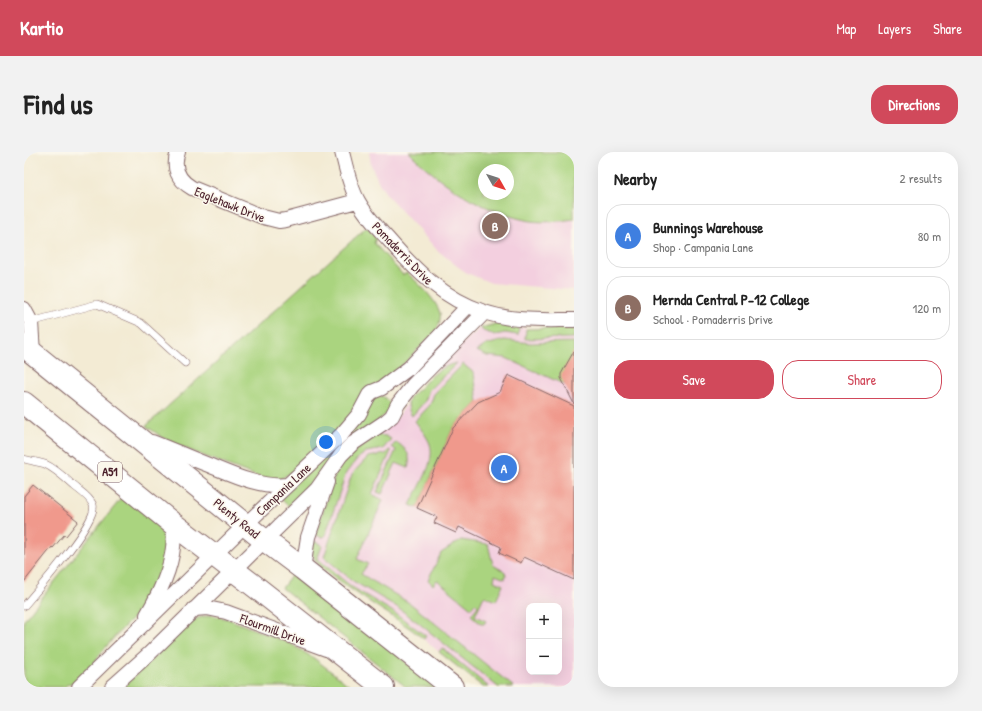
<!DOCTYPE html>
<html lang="en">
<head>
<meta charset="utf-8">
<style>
	:root { --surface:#fff; --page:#f2f2f2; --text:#222; --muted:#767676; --line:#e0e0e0; --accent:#d1495b }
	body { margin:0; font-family:"Patrick Hand",sans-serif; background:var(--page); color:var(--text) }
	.controls { position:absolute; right:12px; bottom:12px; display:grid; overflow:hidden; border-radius:8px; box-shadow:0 4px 16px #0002 }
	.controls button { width:36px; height:36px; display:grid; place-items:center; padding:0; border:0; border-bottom:1px solid var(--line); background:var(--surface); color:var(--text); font:20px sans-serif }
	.compass { position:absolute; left:454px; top:12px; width:36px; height:36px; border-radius:50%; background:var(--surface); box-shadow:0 4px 16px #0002; rotate:129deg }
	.you { position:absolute; left:302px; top:290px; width:14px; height:14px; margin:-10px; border:3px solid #fff; border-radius:50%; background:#1a73e8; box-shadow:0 0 0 6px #1a73e833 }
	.badge { display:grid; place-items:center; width:26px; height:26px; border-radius:50%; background:var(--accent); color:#fff; font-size:13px; font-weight:700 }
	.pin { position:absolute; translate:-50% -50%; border:2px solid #fff; box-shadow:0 1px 4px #0006 }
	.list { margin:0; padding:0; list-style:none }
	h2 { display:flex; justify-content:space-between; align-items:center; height:52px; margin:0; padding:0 16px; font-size:17px }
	h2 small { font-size:13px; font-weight:400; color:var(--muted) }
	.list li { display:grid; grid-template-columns:26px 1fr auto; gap:12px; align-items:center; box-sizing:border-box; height:64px; margin:0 8px 8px; padding:0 8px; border:1px solid var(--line); border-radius:16px }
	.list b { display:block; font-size:15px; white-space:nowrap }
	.list p { margin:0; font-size:13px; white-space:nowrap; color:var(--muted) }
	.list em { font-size:13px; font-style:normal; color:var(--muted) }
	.actions { display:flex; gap:8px; padding:12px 16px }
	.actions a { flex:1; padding:9px 0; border:1px solid var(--accent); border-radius:16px; text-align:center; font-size:14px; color:var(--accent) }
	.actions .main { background:var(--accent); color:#fff }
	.map { position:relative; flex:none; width:550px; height:535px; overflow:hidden; border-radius:16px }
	header { display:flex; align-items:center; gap:24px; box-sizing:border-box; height:56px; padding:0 20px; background:var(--accent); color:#fff }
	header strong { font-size:19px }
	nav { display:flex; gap:22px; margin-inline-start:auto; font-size:14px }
	.intro { display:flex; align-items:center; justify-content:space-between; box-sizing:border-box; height:96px; padding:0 24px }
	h1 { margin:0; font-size:28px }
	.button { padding:10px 18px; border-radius:16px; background:var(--accent); color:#fff; font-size:14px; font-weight:700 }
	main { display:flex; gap:24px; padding:0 24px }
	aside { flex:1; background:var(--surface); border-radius:16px; box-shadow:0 4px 16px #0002 }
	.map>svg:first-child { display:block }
	.built { fill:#f3cfdf; fill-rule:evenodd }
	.green { fill:#aad47f; stroke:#7a7a55; fill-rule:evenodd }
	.building { fill:#f0998c }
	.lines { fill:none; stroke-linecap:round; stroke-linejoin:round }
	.lane-casing { stroke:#856666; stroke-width:8 }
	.street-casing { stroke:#856666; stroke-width:16 }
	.highway-casing { stroke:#856666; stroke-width:24 }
	.lane { stroke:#fff; stroke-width:7 }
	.street { stroke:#fff; stroke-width:14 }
	.highway { stroke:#fff; stroke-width:22 }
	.labels { text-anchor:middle; stroke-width:3; stroke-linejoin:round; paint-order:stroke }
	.shield { fill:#fbf7ec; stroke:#7f6065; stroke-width:1 }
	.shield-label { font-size:12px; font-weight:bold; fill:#4a1f2b }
	.street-label { font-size:13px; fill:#4a1f2b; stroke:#fbf7ec }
</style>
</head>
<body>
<header>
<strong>Kartio</strong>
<nav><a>Map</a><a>Layers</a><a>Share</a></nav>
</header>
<div class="intro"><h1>Find us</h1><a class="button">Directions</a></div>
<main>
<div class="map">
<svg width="550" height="535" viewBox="0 0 550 535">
	<rect width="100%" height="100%" fill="#fbf7ec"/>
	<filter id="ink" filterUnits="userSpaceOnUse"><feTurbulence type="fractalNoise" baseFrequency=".025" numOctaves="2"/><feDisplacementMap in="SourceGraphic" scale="8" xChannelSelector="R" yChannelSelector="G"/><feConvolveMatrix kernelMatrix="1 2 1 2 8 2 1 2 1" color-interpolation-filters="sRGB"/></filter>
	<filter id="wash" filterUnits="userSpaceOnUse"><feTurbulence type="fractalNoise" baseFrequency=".012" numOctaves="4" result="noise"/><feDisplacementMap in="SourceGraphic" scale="16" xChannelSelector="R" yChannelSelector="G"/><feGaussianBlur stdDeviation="0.9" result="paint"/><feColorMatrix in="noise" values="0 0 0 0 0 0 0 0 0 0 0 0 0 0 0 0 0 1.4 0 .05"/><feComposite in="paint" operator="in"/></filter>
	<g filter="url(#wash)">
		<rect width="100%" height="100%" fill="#f3ebd4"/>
		<path class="built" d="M345 0H550V138L467 131 443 121 433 114 413 98 363 43 356 33 351 22 347 13ZM460 18H484V42H460Z
			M471 172 505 177 550 176V535H459L383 474 321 434 297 414 290 406 288 393 315 314 374 265 388 244 444 186 457 176ZM505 454H535V520H505Z"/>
		<path class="green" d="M385 0H550V67C536 69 521 71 507 69 463 62 416 32 385 0ZM460 18H484V42H460Z
			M343 75 352 86 350 91 379 123 383 121C393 130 412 147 416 161 417 167 415 173 412 179L324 268 272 318 256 327 237 326 165 298 138 285 122 274Z
			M471 172 495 176 494 183 481 181 471 183 459 179 457 176Z
			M550 176V186L501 187 502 177Z
			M480 188 507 191 550 190V237L482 206 463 204 453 199 462 193Z
			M433 211 405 238 401 249 388 264C385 259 383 254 385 249 386 244 391 240 395 237 406 225 416 214 433 211Z
			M439 212 450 221 454 250 429 276 393 356 386 353C394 337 412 310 406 292 403 284 396 276 391 269L406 253 410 242Z
			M356 244 360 245 366 251 365 259 300 317 282 337 264 354 257 347 351 246Z
			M354 283 362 284 367 287 359 297 342 300 333 307 322 321 301 384 299 385 291 383 312 321 323 304Z
			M372 290C382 296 388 304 384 316L372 311 358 342 353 340 372 298 368 295Z
			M365 298 367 299 348 342 359 348 333 407 344 412 337 422 387 452 490 535H474L392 469 373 455 329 429 300 405 328 322 344 305 362 302Z
			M99 344 138 376C141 381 143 385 143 391 144 409 128 444 116 458 105 471 92 482 81 496 74 504 63 524 54 529 48 532 47 529 40 535H0V468Z
			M437 388 464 392 469 413 478 418 482 422 481 427 471 423 470 429 479 433 472 449 461 444 459 446 451 464 462 469 460 472H457L447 463 454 454 451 451 447 456 413 428 409 433 404 428 417 401Z
			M289 389 297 392 298 394 294 405 295 408 328 435 371 461 402 484 400 487C371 464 338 447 309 424 303 419 295 414 291 407 287 401 288 396 289 389Z
			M271 419 412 535H382L258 436Z
			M187 463 204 467 267 492 291 507 327 535H99L167 470 174 466Z
			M418 496 461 532 465 535H459L415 500Z"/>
		<g id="blocks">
			<path class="building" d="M550 199V252L537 226V222Z
				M484 223 550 254V428L500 405 497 411 475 401 477 395 435 375 432 381 410 371 413 365 393 356 429 276 454 250 476 240Z
				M9 333 54 369 42 384 40 383 29 396 28 395 0 430V344Z"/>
		</g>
	</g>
	<g filter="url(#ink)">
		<use href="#blocks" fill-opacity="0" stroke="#856666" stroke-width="1"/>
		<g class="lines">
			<defs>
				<path id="lane" d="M7 170 73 152 117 171 161 211
					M0 307C7 309 14 310 21 312 32 317 41 326 50 334 56 339 66 345 69 353 75 368 12 440 0 454"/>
				<path id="street" d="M154 0C148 16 154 28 168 36L239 65 255 69 262 68 333 49
					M318 0C322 16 326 35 334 49 342 64 353 75 364 87 391 118 420 147 460 160 490 170 519 168 550 168
					M0 157 7 170 9 201
					M128 290C146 297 164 305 182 312 207 322 235 336 263 333
					M279 417 284 385 303 330
					M170 457 183 456 202 460 302 497
					M123 463C138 437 155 402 148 371
					M55 535 221 373 318 282 335 262 345 243 348 240 358 236 385 216 444 154
					M88 535 125 502 293 337 317 303 328 292 361 270 368 264 374 252 389 233 461 160"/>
				<path id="highway" d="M0 194 235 384 279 417 428 535
					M0 251 148 371 233 436 359 535"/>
			</defs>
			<use href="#lane" class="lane-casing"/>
			<use href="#street" class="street-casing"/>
			<use href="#highway" class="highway-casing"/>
			<use href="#lane" class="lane"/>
			<use href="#street" class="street"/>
			<use href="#highway" class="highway"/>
		</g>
	</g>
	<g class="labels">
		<rect class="shield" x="74" y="310" width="24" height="20" rx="3"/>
		<g class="shield-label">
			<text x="86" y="324">A51</text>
		</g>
		<g class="street-label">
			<text transform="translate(206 52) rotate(22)" y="5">Eaglehawk Drive</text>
			<text transform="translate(379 101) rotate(46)" y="5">Pomaderris Drive</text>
			<text transform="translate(259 337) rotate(-43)" y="5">Campania Lane</text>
			<text transform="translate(213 366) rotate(39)" y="5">Plenty Road</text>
			<text transform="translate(249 477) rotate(20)" y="5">Flourmill Drive</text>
		</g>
	</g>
</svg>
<div class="controls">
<button>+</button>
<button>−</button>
</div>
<svg class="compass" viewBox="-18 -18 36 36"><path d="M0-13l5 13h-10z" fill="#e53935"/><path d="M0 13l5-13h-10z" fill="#767676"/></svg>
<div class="you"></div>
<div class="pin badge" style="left:480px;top:316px;background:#3f7fe0">A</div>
<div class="pin badge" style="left:471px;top:74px;background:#8d6e63">B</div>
</div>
<aside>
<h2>Nearby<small>2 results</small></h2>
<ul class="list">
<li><span class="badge" style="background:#3f7fe0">A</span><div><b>Bunnings Warehouse</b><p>Shop · Campania Lane</p></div><em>80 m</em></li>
<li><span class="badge" style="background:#8d6e63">B</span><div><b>Mernda Central P-12 College</b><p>School · Pomaderris Drive</p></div><em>120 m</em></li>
</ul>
<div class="actions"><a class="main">Save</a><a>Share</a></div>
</aside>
</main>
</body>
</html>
